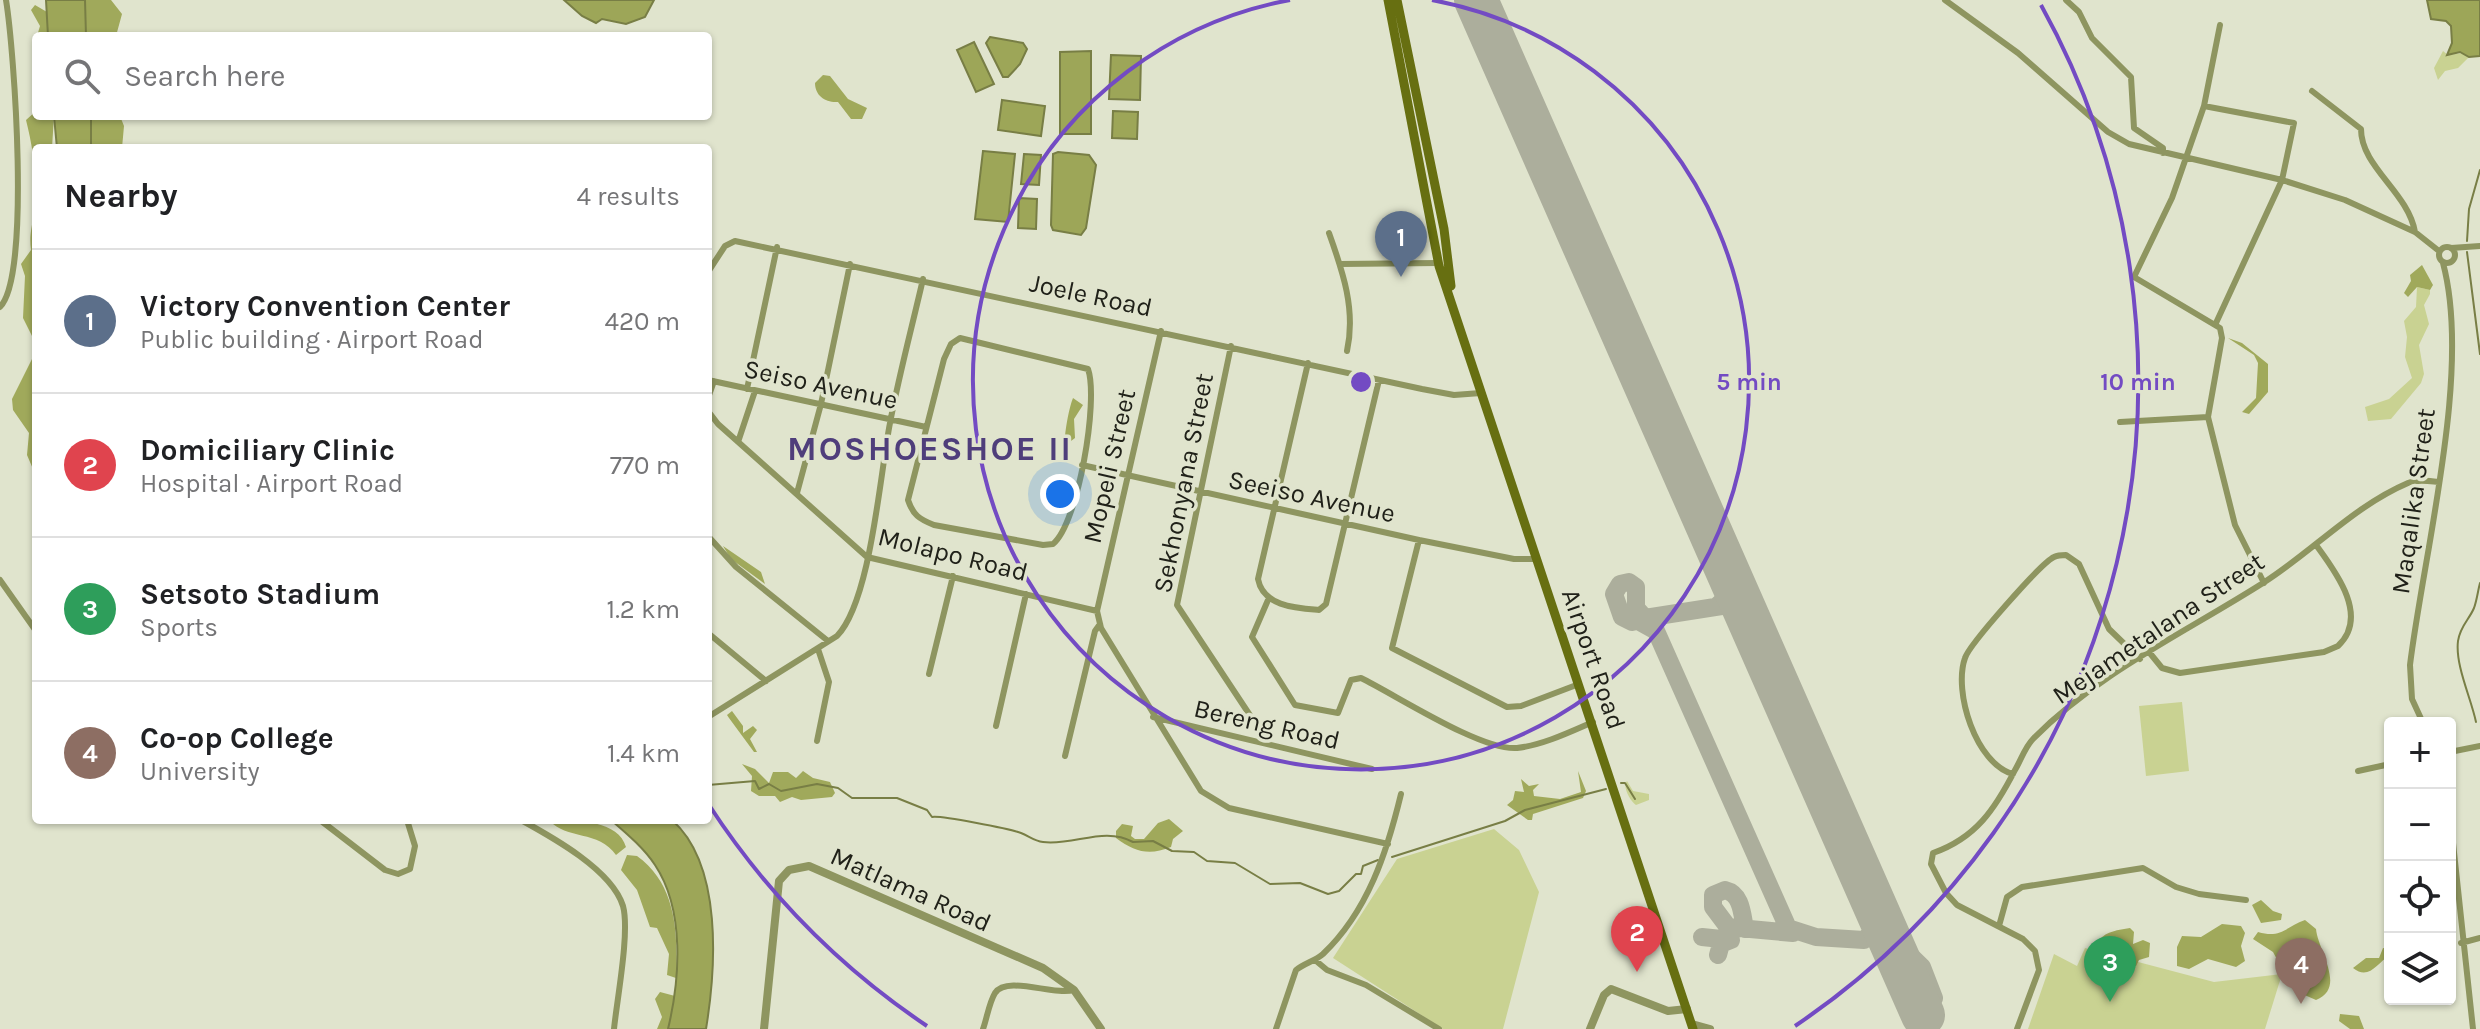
<!DOCTYPE html>
<html lang="en">
<head>
<meta charset="utf-8">
<style>
	:root { --surface:#fff; --page:#f6f6f6; --text:#202124; --muted:#757577; --line:#e0e0e0; --accent:#734bc3 }
	body { margin:0; font-family:Karla,sans-serif; background:var(--page); color:var(--text) }
	.controls { position:absolute; right:24px; bottom:24px; display:grid; overflow:hidden; border-radius:8px; box-shadow:0 2px 6px #0004 }
	.controls button { width:72px; height:72px; display:grid; place-items:center; padding:0; border:0; border-bottom:2px solid var(--line); background:var(--surface); color:var(--text); font:40px sans-serif }
	.you { position:absolute; left:1060px; top:494px; width:28px; height:28px; margin:-20px; border:6px solid #fff; border-radius:50%; background:#1a73e8; box-shadow:0 0 0 12px #1a73e833 }
	.badge { display:grid; place-items:center; width:52px; height:52px; border-radius:50%; background:var(--accent); color:#fff; font-size:26px; font-weight:700 }
	.pin { position:absolute; translate:-50% -66px; filter:drop-shadow(0 2px 4px #0008) }
	.pin::after { content:''; position:absolute; top:42px; width:28px; height:24px; background:inherit; clip-path:polygon(0 0,100% 0,50% 100%) }
	.list { margin:0; padding:0; list-style:none }
	h2 { display:flex; justify-content:space-between; align-items:center; height:104px; margin:0; padding:0 32px; font-size:34px }
	h2 small { font-size:26px; font-weight:400; color:var(--muted) }
	.list li { display:grid; grid-template-columns:52px 1fr auto; gap:24px; align-items:center; box-sizing:border-box; height:144px; padding:0 32px; border-top:2px solid var(--line) }
	.list b { display:block; font-size:30px; white-space:nowrap }
	.list p { margin:0; font-size:26px; white-space:nowrap; color:var(--muted) }
	.list em { font-size:26px; font-style:normal; color:var(--muted) }
	.icon { flex:none; width:44px; height:44px; fill:none; stroke:currentColor; stroke-width:2; stroke-linecap:round; stroke-linejoin:round }
	.map { position:relative; flex:none; width:2480px; height:1029px; overflow:hidden }
	.search { position:absolute; background:var(--surface); box-shadow:0 2px 6px #0004; left:32px; top:32px; width:680px; height:88px; display:flex; align-items:center; gap:20px; box-sizing:border-box; padding:0 28px; border-radius:8px; color:var(--muted); font-size:30px }
	.panel { position:absolute; background:var(--surface); box-shadow:0 2px 6px #0004; left:32px; top:144px; width:680px; height:680px; border-radius:8px }
	.map>svg:first-child { display:block }
	.green { fill:#c9d292 }
	.forest { fill:#a0a95b }
	.water { fill:#9da658; stroke:#787e45; stroke-width:2 }
	.lines { fill:none; stroke-linecap:round; stroke-linejoin:round }
	.stream { stroke:#787e45; stroke-width:2 }
	.taxiway { stroke:#acae9c; stroke-width:18 }
	.runway { stroke:#acae9c; stroke-width:44 }
	.minor { stroke:#8e9560; stroke-width:6 }
	.tertiary { stroke:#8e9560; stroke-width:8 }
	.secondary { stroke:#676f11; stroke-width:9 }
	.ring { fill:none; stroke:#734bc3; stroke-width:4 }
	.labels { text-anchor:middle; stroke-width:7; stroke-linejoin:round; paint-order:stroke }
	.street-label { font-size:26px; fill:#202119; stroke:#e0e4cd }
	.district-label { font-size:34px; font-weight:bold; letter-spacing:2px; fill:#4f3e7b; stroke:#e0e4cd }
	.centre { fill:#734bc3; stroke:#e0e4cd; stroke-width:4 }
	.ring-label { font-size:24px; text-anchor:middle; font-weight:bold; fill:#734bc3; stroke:#e0e4cd; stroke-width:7; stroke-linejoin:round; paint-order:stroke }
</style>
</head>
<body>
<div class="map">
<svg width="2480" height="1029" viewBox="0 0 2480 1029">
	<rect width="100%" height="100%" fill="#e0e4cd"/>
	<path class="green" d="M2443 51 2448 55 2464 53 2469 57 2458 68 2445 71 2438 80 2434 68Z
		M2417 287 2430 290V294L2424 305 2429 324 2419 345 2424 374 2421 383 2391 419 2368 421 2365 407 2389 399 2412 378 2405 357 2407 337 2404 321 2416 307Z
		M2182 702 2189 771 2146 776 2139 706Z
		M1627 781 1633 791 1649 794V800L1636 805C1630 801 1622 786 1627 781Z
		M1494 829 1519 850 1539 892 1503 1029H1443L1333 958 1397 859Z
		M2085 948 2214 982 2282 974 2265 1029H2028L2054 954 2077 966Z"/>
	<path class="forest" d="M85 0H111L122 14 116 36H86Z
		M35 5 47 12 48 36H37L40 26 31 10Z
		M823 75 830 76 848 99 867 108 862 119H851L838 102C826 103 815 96 815 83Z
		M36 111V116H54L52 148H36L33 469 27 455 29 433 13 410 12 399 33 357V338L23 318 25 276 21 264 31 250C29 235 32 227 34 213 39 184 33 148 26 120Z
		M91 116H120L124 126 122 148H91Z
		M2422 265 2433 285 2430 290 2417 287 2408 297 2404 293 2411 281 2410 275Z
		M2228 338 2242 343 2268 364V392L2249 414 2242 412 2256 398 2258 363 2254 355Z
		M1073 398 1083 405 1074 419 1075 438 1071 441 1065 436C1066 426 1069 408 1073 398Z
		M723 546 761 572 765 584 731 559Z
		M732 711 743 726V733L753 726 757 730 750 739 757 752H754L729 718 727 715Z
		M742 764 755 769 769 783 773 772H788L796 778 803 771 813 778 830 782 835 793 832 797 801 800 792 797 780 802 775 796H759L751 791 752 776Z
		M1578 771 1586 791 1583 798 1533 814 1532 820H1528L1507 805 1513 800 1515 791 1524 792 1521 779 1529 786 1539 784 1533 790 1534 796 1560 799 1581 792Z
		M1169 819 1183 831 1173 839 1171 847C1149 856 1135 852 1116 838V831L1122 824 1133 826 1131 836 1135 839H1144L1158 823Z
		M549 820C573 820 618 819 626 847L616 855C599 830 566 840 549 820Z
		M627 855 637 856C676 884 678 931 676 978L667 975 669 954 657 928 650 927 637 890 621 870Z
		M2261 900 2273 911 2282 914 2281 920 2261 923 2252 905Z
		M2305 920 2316 929C2318 951 2347 988 2316 1000L2300 993 2301 980 2285 960 2279 963 2273 952 2253 939 2258 932C2281 939 2285 927 2305 920Z
		M2222 924 2241 926 2245 933 2241 946 2245 961 2236 967 2208 959 2189 969 2177 966V947L2182 936 2201 937Z
		M2130 928 2134 932 2133 944 2143 940 2150 943 2149 957 2139 960 2136 966 2088 967 2084 960 2086 956 2104 955 2099 940C2107 931 2118 930 2130 928Z
		M2383 948 2390 949V955C2377 963 2369 981 2353 968L2366 958H2379Z
		M660 992 675 996 668 1029H657L662 1017 655 999Z
		M2340 1014 2359 1016 2364 1029H2350L2339 1021Z"/>
	<path class="water" d="M46 0H85L86 36H48Z
		M564 0H654L645 17 626 24 602 19 596 23 582 16Z
		M2427 0H2480V56L2469 57 2460 52 2447 55 2452 43 2451 26 2446 21 2431 19Z
		M990 37 1023 43 1027 49 1020 64 1008 77H1003L986 43Z
		M974 42 994 84 976 92 957 50Z
		M1091 51V134H1060V52Z
		M1111 55 1141 56 1140 100 1109 99Z
		M1002 100 1045 106 1041 136 998 130Z
		M1113 111 1138 112 1137 139 1112 138Z
		M54 116H91V148H57Z
		M983 151 1015 154 1008 222 975 219Z
		M1058 152 1089 155 1096 165 1086 228 1081 235 1053 230 1051 225 1053 154Z
		M1024 154 1041 155 1039 185 1021 184Z
		M1019 198 1037 199 1036 229 1018 228Z
		M611 820H672C723 865 716 968 706 1029H668C680 979 685 910 655 865 644 848 626 833 611 820Z"/>
	<g class="lines">
		<path class="stream" d="M2467 241 2469 209 2480 170
			M2467 252 2480 354
			M2476 722C2471 698 2455 665 2458 641 2460 626 2469 620 2474 608 2477 600 2478 590 2480 583
			M1621 783H1625L1635 799
			M708 785 755 781 759 789 769 784 781 791 817 784 838 788 852 798H897L927 810 932 817C939 815 1011 829 1021 833 1029 836 1034 841 1043 842 1074 846 1104 826 1133 842L1153 841 1172 851 1194 852 1207 861 1235 863 1270 884 1300 883 1328 894 1339 891 1356 874H1361L1363 866 1378 860
			M1392 857 1505 821 1525 810 1606 789"/>
		<path class="taxiway" d="M1717 606 1726 598 1732 579
			M1647 619 1632 622 1622 617 1614 594 1620 584 1629 582 1636 587V608L1645 618 1728 605 1740 609 1750 620
			M1638 621 1656 631 1788 928 1816 937 1864 940 1876 930 1879 913
			M1745 929C1742 914 1742 894 1725 890L1713 895V907L1728 927 1793 933
			M1888 934 1922 967 1934 998 1927 1008 1918 1010 1908 1002 1907 978
			M1702 937 1731 940 1721 944 1718 955"/>
		<path class="runway" d="M1476 0 1923 1015"/>
		<path class="minor" d="M1945 0 2018 53 2108 132 2129 144 2282 180 2345 200 2415 232 2439 251
			M2066 0 2079 12 2092 38 2131 77 2134 128 2163 148V153
			M2220 25 2204 106 2172 198 2134 277 2220 328 2222 338 2208 417 2235 525 2264 583
			M2312 91 2361 129C2361 167 2408 192 2415 232
			M2204 106 2294 123 2282 180 2216 323
			M1329 233C1343 272 1356 310 1347 351
			M2439 255a8 8 0 1 1 16 0a8 8 0 1 1-16 0Z
			M2451 248 2480 246
			M1340 264 1438 263
			M708 272 725 246 735 241 1422 389 1454 395 1481 393
			M0 307C31 276 14 49 6 0
			M1161 331 1097 611 1101 628 1201 791 1229 808 1388 844
			M960 338 1088 369C1099 400 1078 524 1053 544L1043 545 934 525C919 519 913 515 908 500L944 359 951 344Z
			M1231 346 1177 605 1269 744
			M1308 363 1258 579C1263 606 1295 608 1319 610L1326 604 1379 380
			M708 380 926 427
			M747 389 777 247
			M708 398 714 381
			M708 411 718 424 867 557 1097 611
			M2120 422 2208 417
			M738 442 755 391
			M1082 465 1419 540 1514 559H1535
			M797 493 821 404 850 264
			M708 536 736 567 828 641
			M1419 540 1392 648 1507 707 1521 706 1579 684
			M0 580 36 631
			M1268 600 1252 637 1295 705 1338 713 1351 680 1361 678C1396 695 1481 751 1517 748 1543 745 1570 732 1593 722
			M708 633 766 681
			M2149 652 2162 668 2180 673 2324 652 2338 646C2370 616 2335 571 2316 545
			M929 674 953 576
			M708 717 837 636C871 601 880 473 890 423 899 375 912 327 923 279
			M1153 717 1372 769
			M2423 723 2412 699 2410 665C2424 551 2472 371 2443 263
			M996 726 1026 594
			M817 741 829 682 818 649
			M2450 752 2480 746
			M1065 756 1095 631 1100 624
			M2358 771 2390 764
			M2013 774C1976 764 1953 692 1965 658 1969 645 2041 563 2054 557 2058 555 2062 555 2066 555L2079 564 2109 629 2140 659
			M2450 815 2473 1029
			M320 820 385 870 398 874 410 869 415 846 407 820
			M521 820C552 837 612 870 623 906 630 932 617 999 614 1029
			M1999 926 2007 897 2022 887 2143 868 2176 887 2199 894 2246 900
			M2461 943 2480 938
			M1315 960 1327 970 1366 985 1439 1029
			M983 1029C987 1018 989 1003 995 993 1007 975 1054 996 1074 990
			M1276 1029 1296 970C1305 963 1315 961 1323 954 1368 911 1387 852 1401 794
			M2017 1029 2039 970 2035 951 2023 939 1957 905 1946 893 1931 864 1933 853C1976 838 1995 809 2015 770 2021 760 2025 747 2033 739 2098 673 2186 632 2263 583 2312 552 2354 506 2408 483 2417 479 2428 481 2438 482"/>
		<path class="tertiary" d="M1692 1024 1710 1029
			M764 1029 779 881 789 870 809 866 1043 968 1074 990 1101 1029
			M1590 1029 1604 995 1611 989 1668 1011 1687 1009"/>
		<path class="secondary" d="M1388 0 1439 266 1693 1029
			M1397 0 1444 229 1451 286"/>
	</g>
	<g class="ring">
		<path d="M1432 0A388 388 0 1 1 1290 0"/>
		<path d="M927 1026A777 777 0 0 1 709 805M2041 5A777 777 0 0 1 1795 1026"/>
	</g>
	<g class="labels">
		<g class="street-label">
			<text transform="translate(1091 295) rotate(12)" y="9">Joele Road</text>
			<text transform="translate(821 384) rotate(12)" y="9">Seiso Avenue</text>
			<text transform="translate(1109 466) rotate(-77)" y="9">Mopeli Street</text>
			<text transform="translate(1183 483) rotate(-79)" y="9">Sekhonyana Street</text>
			<text transform="translate(1312 496) rotate(12)" y="9">Seeiso Avenue</text>
			<text transform="translate(2413 501) rotate(-82)" y="9">Maqalika Street</text>
			<text transform="translate(953 554) rotate(14)" y="9">Molapo Road</text>
			<text transform="translate(2158 628) rotate(-34)" y="9">Mejametalana Street</text>
			<text transform="translate(1594 659) rotate(71)" y="9">Airport Road</text>
			<text transform="translate(1267 724) rotate(13)" y="9">Bereng Road</text>
			<text transform="translate(911 889) rotate(24)" y="9">Matlama Road</text>
		</g>
		<g class="district-label">
			<text x="930" y="460">MOSHOESHOE II</text>
		</g>
	</g>
	<circle cx="1361" cy="382" r="12" class="centre"/>
	<g class="ring-label">
		<text x="1749" y="390">5 min</text>
		<text x="2138" y="390">10 min</text>
	</g>
</svg>
<div class="controls">
<button>+</button>
<button>−</button>
<button><svg class="icon" aria-label="locate" viewBox="0 0 24 24"><circle cx="12" cy="12" r="6"/><path d="M12 2v4M12 18v4M2 12h4M18 12h4"/></svg></button>
<button><svg class="icon" aria-label="layers" viewBox="0 0 24 24"><path d="M12 4l9 5-9 5-9-5zM3 14l9 5 9-5"/></svg></button>
</div>
<div class="you"></div>
<div class="pin badge" style="left:1401px;top:277px;background:#5c6f8a">1</div>
<div class="pin badge" style="left:1637px;top:972px;background:#e0444e">2</div>
<div class="pin badge" style="left:2110px;top:1002px;background:#2e9e5b">3</div>
<div class="pin badge" style="left:2301px;top:1004px;background:#8d6e63">4</div>
<div class="search"><svg class="icon" aria-label="search" viewBox="0 0 24 24"><circle cx="10" cy="10" r="6"/><path d="M15 15l6 6"/></svg>Search here</div>
<section class="panel">
<h2>Nearby<small>4 results</small></h2>
<ul class="list">
<li><span class="badge" style="background:#5c6f8a">1</span><div><b>Victory Convention Center</b><p>Public building · Airport Road</p></div><em>420 m</em></li>
<li><span class="badge" style="background:#e0444e">2</span><div><b>Domiciliary Clinic</b><p>Hospital · Airport Road</p></div><em>770 m</em></li>
<li><span class="badge" style="background:#2e9e5b">3</span><div><b>Setsoto Stadium</b><p>Sports</p></div><em>1.2 km</em></li>
<li><span class="badge" style="background:#8d6e63">4</span><div><b>Co-op College</b><p>University</p></div><em>1.4 km</em></li>
</ul>
</section>
</div>
</body>
</html>
